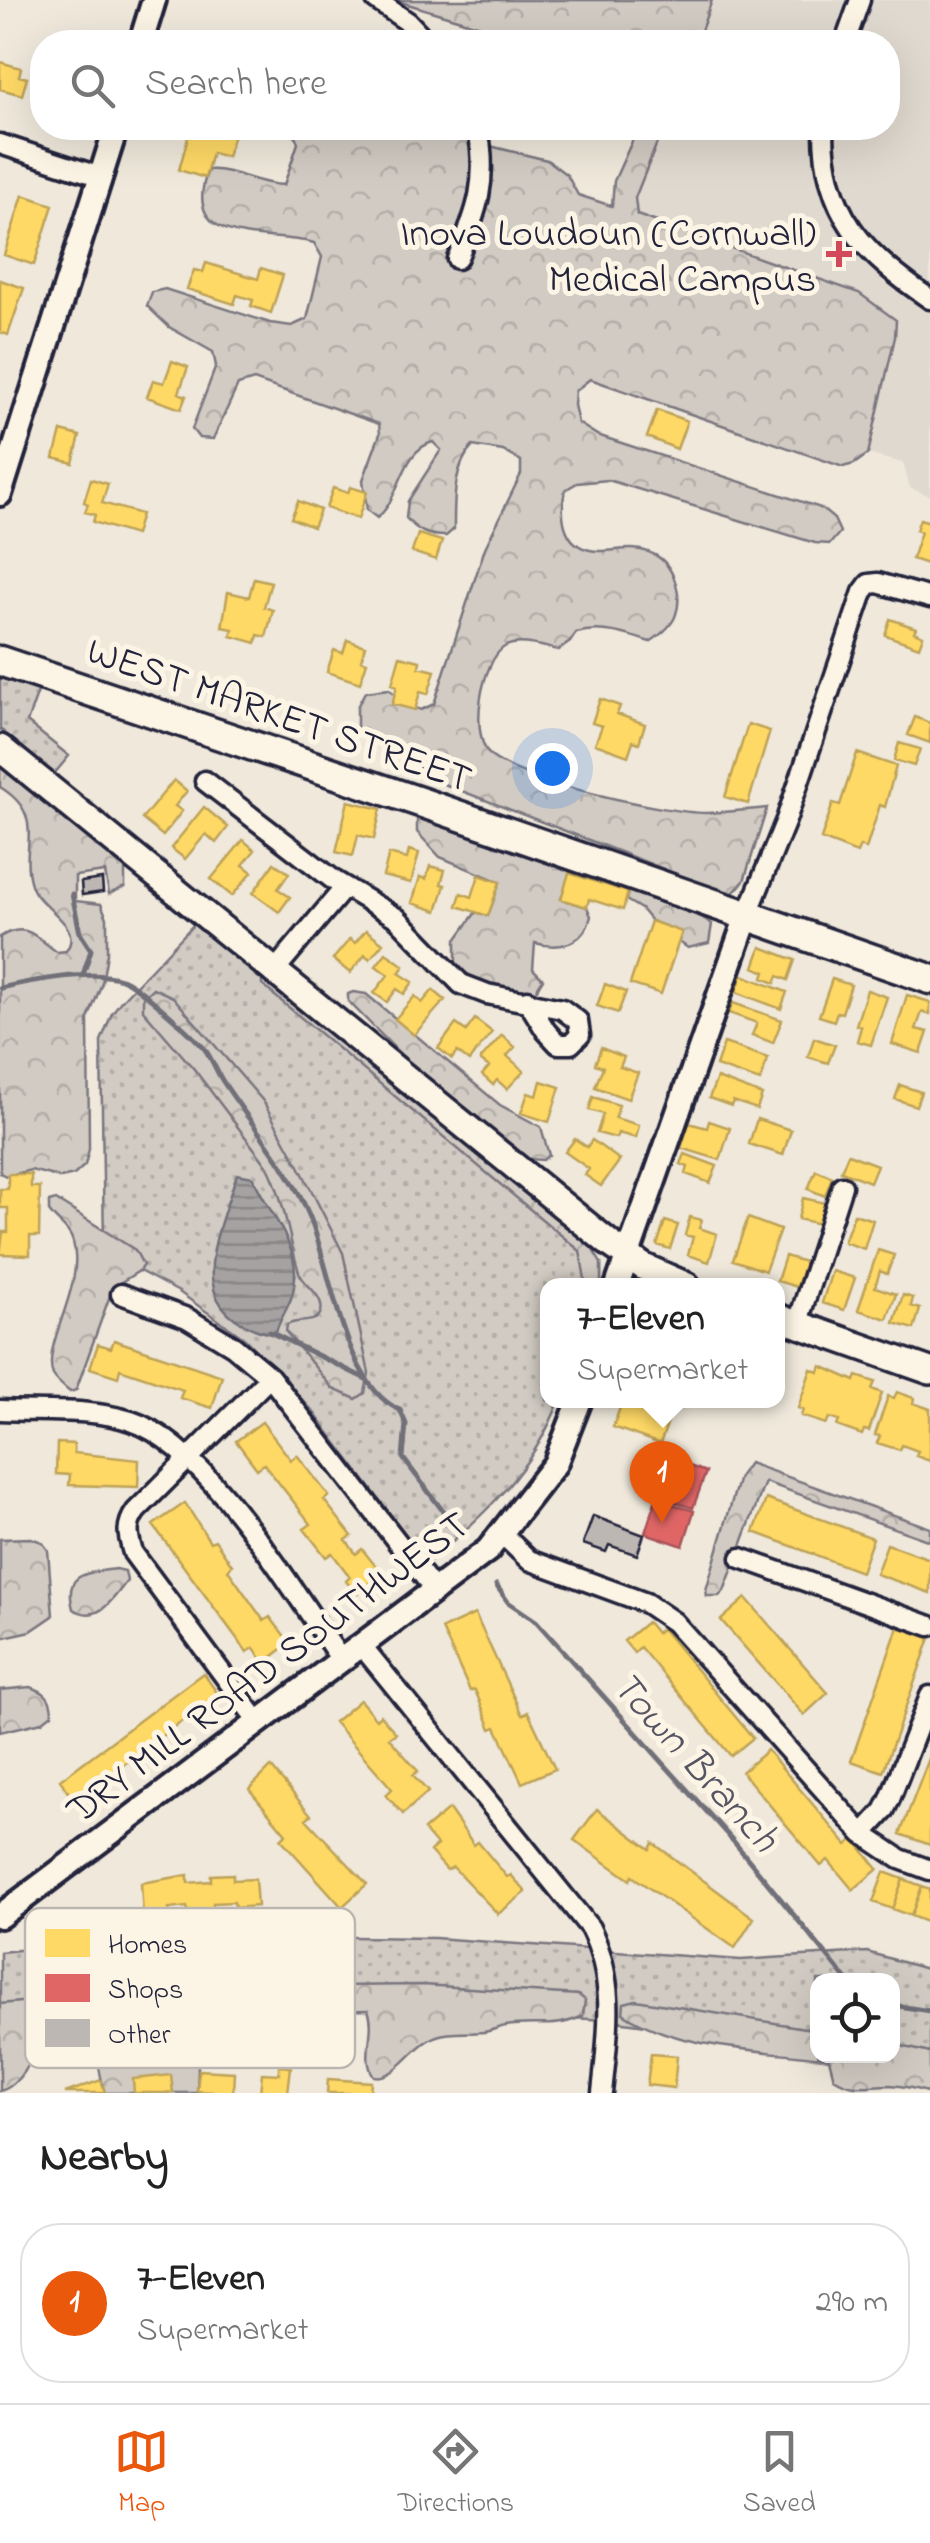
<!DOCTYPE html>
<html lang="en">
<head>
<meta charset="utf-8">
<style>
	:root { --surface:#fff; --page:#f2f2f2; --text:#222; --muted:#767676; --line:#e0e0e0; --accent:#ea580c }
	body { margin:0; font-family:"Indie Flower",sans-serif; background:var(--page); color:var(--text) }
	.controls { position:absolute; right:30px; bottom:30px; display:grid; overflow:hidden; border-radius:20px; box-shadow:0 10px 40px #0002 }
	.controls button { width:90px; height:90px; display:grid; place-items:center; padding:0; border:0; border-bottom:2px solid var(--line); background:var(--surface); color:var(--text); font:50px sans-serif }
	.you { position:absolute; left:552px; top:768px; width:35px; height:35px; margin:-25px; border:8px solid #fff; border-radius:50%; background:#1a73e8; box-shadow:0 0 0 15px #1a73e833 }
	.badge { display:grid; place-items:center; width:65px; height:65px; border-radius:50%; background:var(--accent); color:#fff; font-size:32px; font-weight:700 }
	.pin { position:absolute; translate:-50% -82px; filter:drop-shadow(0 2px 5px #0008) }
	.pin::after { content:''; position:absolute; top:52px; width:35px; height:30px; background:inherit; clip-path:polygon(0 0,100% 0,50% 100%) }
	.popup { position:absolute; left:540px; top:1278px; width:245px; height:130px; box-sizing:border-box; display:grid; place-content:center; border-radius:20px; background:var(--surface); filter:drop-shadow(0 2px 8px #0005); font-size:32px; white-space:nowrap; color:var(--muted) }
	.popup b { font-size:38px; color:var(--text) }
	.popup::after { content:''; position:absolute; left:50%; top:100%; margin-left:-20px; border:20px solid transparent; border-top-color:var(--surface) }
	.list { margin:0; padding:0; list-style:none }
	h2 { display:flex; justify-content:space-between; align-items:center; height:130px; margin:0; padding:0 40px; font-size:42px }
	h2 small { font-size:32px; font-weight:400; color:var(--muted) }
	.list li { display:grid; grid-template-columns:65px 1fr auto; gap:30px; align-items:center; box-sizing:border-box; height:160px; margin:0 20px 20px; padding:0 20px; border:2px solid var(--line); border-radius:40px }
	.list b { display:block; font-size:38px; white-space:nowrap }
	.list p { margin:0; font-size:32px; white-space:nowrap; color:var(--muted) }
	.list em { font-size:32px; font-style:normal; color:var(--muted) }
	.icon { flex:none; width:55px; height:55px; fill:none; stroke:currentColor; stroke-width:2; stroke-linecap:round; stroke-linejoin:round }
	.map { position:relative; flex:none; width:930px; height:2093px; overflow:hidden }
	.search { position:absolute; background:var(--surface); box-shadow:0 10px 40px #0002; left:30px; right:30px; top:30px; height:110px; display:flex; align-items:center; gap:25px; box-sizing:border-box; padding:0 35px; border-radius:40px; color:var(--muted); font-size:38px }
	.sheet { height:310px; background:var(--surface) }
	nav { display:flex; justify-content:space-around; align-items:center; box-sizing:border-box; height:140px; border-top:2px solid var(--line); background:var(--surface); font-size:28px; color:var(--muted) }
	nav a { display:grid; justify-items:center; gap:5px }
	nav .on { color:var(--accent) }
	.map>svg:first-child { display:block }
	.built { fill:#e0d9cf }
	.green { fill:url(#green-dots); stroke:#7a767f; stroke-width:2.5 }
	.forest { fill:url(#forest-crowns); stroke:#7a767f; stroke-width:2.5 }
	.water { fill:url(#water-rules); stroke:#716f79; stroke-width:2.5 }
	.homes { fill:#ffd966; stroke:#bda259; stroke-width:2.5 }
	.shops { fill:#e06666; stroke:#a75259; stroke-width:2.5 }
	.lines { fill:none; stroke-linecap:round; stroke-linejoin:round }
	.stream { stroke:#716f79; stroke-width:5 }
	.building { fill:#bcb7b3; stroke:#22223b; stroke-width:2.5 }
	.minor-casing { stroke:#22223b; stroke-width:25 }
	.tertiary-casing { stroke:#22223b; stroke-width:30 }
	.secondary-casing { stroke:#22223b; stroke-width:32 }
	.primary-casing { stroke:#22223b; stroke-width:35 }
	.minor { stroke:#fcf5e5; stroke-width:18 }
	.tertiary { stroke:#fcf5e5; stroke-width:22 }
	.secondary { stroke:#fcf5e5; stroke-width:25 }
	.primary { stroke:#fcf5e5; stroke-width:28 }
	.poi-dot { fill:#d1495b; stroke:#fcf5e5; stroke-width:4 }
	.labels { text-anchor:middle; stroke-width:10; stroke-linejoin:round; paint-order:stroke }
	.poi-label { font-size:40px; fill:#22223b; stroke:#fcf5e5; text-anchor:end }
	.street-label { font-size:40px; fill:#22223b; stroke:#fcf5e5 }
	.water-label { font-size:42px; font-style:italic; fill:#575564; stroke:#fcf5e5 }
	.key { fill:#fcf5e5; stroke:#bbb6b2; stroke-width:2.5 }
	.key-label { font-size:28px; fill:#22223b }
</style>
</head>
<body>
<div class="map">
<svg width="930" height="2093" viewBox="0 0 930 2093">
	<defs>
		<pattern id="green-dots" width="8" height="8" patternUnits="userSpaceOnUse" patternTransform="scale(2.5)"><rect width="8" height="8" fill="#d1cbc3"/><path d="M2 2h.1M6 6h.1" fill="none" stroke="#b3aea8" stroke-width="1.8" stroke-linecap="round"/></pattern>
		<pattern id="forest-crowns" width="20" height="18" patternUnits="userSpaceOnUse" patternTransform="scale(2.5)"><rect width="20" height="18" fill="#d1cbc3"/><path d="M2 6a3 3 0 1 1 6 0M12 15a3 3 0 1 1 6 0" fill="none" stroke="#b3aea8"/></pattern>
		<pattern id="water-rules" width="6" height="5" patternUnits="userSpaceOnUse" patternTransform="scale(2.5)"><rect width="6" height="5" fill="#a6a2a2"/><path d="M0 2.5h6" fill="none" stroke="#878485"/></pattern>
	</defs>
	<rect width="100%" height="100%" fill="#efe8db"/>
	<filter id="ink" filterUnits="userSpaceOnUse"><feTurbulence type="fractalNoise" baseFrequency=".01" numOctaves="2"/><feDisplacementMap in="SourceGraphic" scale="20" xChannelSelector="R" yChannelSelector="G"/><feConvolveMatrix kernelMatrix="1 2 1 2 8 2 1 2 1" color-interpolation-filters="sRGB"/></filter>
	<g filter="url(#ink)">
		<path class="built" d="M690 0H930V496L910 488 903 463 868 454 895 337 896 320 859 293 612 206 642 128H888V42H674Z"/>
		<path class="green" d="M0 672 40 686 27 722 69 756 54 774 0 729Z
			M197 921 601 1263V1285L547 1286V1400L559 1401C534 1469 483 1517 427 1563L312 1410 245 1339 179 1292 113 1257 104 1246 101 1041 112 1013 121 1001Z
			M169 1935 435 1938 741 1960 867 1952 930 1970V2065L892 2056V1980H818L817 2048 609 2020 292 2004 0 2015V1952Z"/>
		<path class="forest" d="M394 0H712L697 42H534Z
			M292 128H417L547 160 567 175 578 195 612 206 614 181 638 128H663L635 198 637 215 859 293 896 320 895 337 868 454 854 464 843 467 590 379 575 391 574 405 578 423 597 435 821 508 834 519 840 532 830 544 815 543 608 480 577 483 565 490C559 518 564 551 600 551 619 551 635 545 653 554 673 563 683 594 676 614 673 625 659 636 650 642 626 634 601 626 576 633L570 642 559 650C543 647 521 639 506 646 481 659 468 738 492 757 524 781 664 813 706 813 726 812 747 810 767 808L744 881 731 895 428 778 407 752 388 746 357 728V707L365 692 389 689 405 704 421 710 434 704 485 548 521 474V461L503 451 473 446C453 466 454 502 454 529L446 536C428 536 418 532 406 518L408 501 441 450 433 442C401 450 401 499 377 518L367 510 363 480 380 434 379 424 254 380 238 385 213 439 199 438 192 429 216 366 213 352 169 327 147 306 152 292 165 289 270 323 292 326 307 319 322 257 314 243C270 231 178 249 208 170 234 168 257 185 284 185L298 143Z
			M0 763 125 862V887L109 894 105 872 75 876V901L101 904 107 918V954L102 983 88 1019 89 1149 85 1165 74 1175 61 1178 31 1170 6 1176 0 1173V937C26 920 37 938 57 952L66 951C85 925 40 909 32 887 17 848 49 817 0 787Z
			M422 817 700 916 712 924 709 943 688 948 679 942 681 932 651 921 641 909 626 900 628 892 570 873 561 899 587 907 591 916C584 944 560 950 535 943L533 969 543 979 535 992C505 994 478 985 456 965V940L476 912 488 916 500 882 440 857 417 832V818Z
			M262 975 583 1234 601 1263V1284L586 1285 580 1251 262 985Z
			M153 988 173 997 263 1101 299 1166 343 1253 369 1373 365 1393 356 1399 333 1389 286 1332 287 1325C297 1318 316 1326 321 1312 325 1295 303 1285 299 1272 288 1236 285 1201 268 1167L194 1069 143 1010V997Z
			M353 992 366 994 500 1105 541 1127 549 1155 543 1160 528 1159 414 1068 348 1001V994Z
			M56 1200 135 1250 143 1265 139 1271 113 1287 76 1390 70 1392C64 1387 57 1382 53 1375 41 1345 86 1286 73 1242 70 1229 56 1222 49 1211V1202Z
			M749 1463 930 1528V1541L765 1482 724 1591 719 1596H707L706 1590 739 1477Z
			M31 1538 42 1542 48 1550 53 1616 31 1631 0 1638V1539Z
			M116 1569 125 1571 127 1581C112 1600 99 1624 73 1609 63 1572 87 1573 116 1569Z
			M30 1687C45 1691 52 1698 52 1714L42 1722 0 1732V1690Z
			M423 1985 579 1995 585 2000 583 2016C554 2030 535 2021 506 2026 499 2027 491 2031 484 2032 468 2034 452 2031 437 2036 413 2044 396 2081 374 2076 360 2057 377 2031 368 2010L331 2011C318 2026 321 2039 311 2052L302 2054 297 2048V2016C293 2013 288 2009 283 2008 263 2005 213 2027 199 2040L197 2093H105C98 2073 99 2051 90 2033 31 2012 37 2081 0 2091V2004L165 1988Z
			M636 2000 817 2030 818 2056H892L893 2044 930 2053V2093C917 2089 905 2086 890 2085 867 2085 854 2091 834 2078L829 2059C762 2049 680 2051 623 2013L624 2003Z"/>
		<path class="water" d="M237 1174 253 1177C269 1216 304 1246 293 1292 290 1306 279 1319 275 1335 178 1314 216 1239 237 1174Z"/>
		<path class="homes" d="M0 62 21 68 19 76 27 78 22 95 0 89Z
			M204 128H236L227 157 212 153 205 178 179 170 190 130 202 134Z
			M23 195 53 205 34 265 4 255Z
			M206 263 258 279 261 268 283 275 271 313 251 306 253 300 237 295 234 304 187 289 194 270 203 272Z
			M0 280 24 288 8 335 0 332Z
			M172 361 188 367 179 393 186 396 181 409 147 397 153 380 164 383Z
			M657 410 687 421 677 449 647 437Z
			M61 431 80 436 73 463 54 458Z
			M91 479 108 484 102 503 141 514 135 535 93 522 95 515 85 512 88 504 84 502Z
			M350 487 367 492 358 519 326 508 333 488 348 493Z
			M298 501 320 510 313 527 291 518Z
			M920 519 930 522V565L912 559 921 532 916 530Z
			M418 534 442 541 436 560 412 552Z
			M254 578 271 582 264 607 273 610 266 637 258 635 256 643 231 636 233 629 222 627 228 592 249 597Z
			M890 619 916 628 914 632 923 636 919 647 885 635Z
			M347 640 365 646 361 660 367 662 360 683 327 672 334 650 343 653Z
			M400 656 420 661 419 667 435 671 428 694 420 692 415 710 392 704 397 686 392 684Z
			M600 699 620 706 617 714 645 724 639 743 633 741 628 756 595 744 602 726 592 723Z
			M915 717 930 723V743L908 735Z
			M748 724 770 731 748 804 725 797Z
			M899 743 920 749 914 766 894 760Z
			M857 753 896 766 885 807 880 805 866 849 860 846 857 853 821 839 833 803 840 805Z
			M174 780 187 791 175 806 182 811 163 836 142 819Z
			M348 801 381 809 374 839 358 835 353 856 336 852Z
			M204 807 228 827 216 843 206 834 185 859 171 848Z
			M243 840 255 850 243 865 252 872 232 896 211 879Z
			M409 850 419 853 411 883 383 876 389 854 407 859Z
			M274 863 289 873 278 889 290 897 279 912 253 893Z
			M430 866 445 870 441 884 445 885 437 911 412 903 420 877 426 879Z
			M569 873 628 892 623 910 589 899 587 907 561 899Z
			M479 875 500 882 488 916 457 906 461 893 472 897Z
			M651 921 682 932 661 994 630 984Z
			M366 930 383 943 370 959 365 955 350 973 333 959 350 939 355 943Z
			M761 947 795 960 788 980 778 976 775 983 763 978 765 972 754 967Z
			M386 953 404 966 399 973 413 982 404 994 397 989 387 1002 374 993 388 975 376 966Z
			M742 975 787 992 781 1009 736 992Z
			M832 979 851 985 842 1013 837 1012 834 1021 819 1016Z
			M605 984 626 992 618 1013 597 1006Z
			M433 990 445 1000 414 1035 395 1019 415 996 422 1003Z
			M867 990 887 997 871 1045 857 1041 861 1027 856 1025Z
			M907 995 930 1002V1014L922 1012 916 1029 928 1032 921 1053 892 1044Z
			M733 1003 782 1020 773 1043 752 1035 757 1023 729 1013Z
			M475 1019 492 1032 469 1061 457 1052 452 1059 438 1048 456 1024 466 1031Z
			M502 1035 515 1047 507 1056 524 1071 507 1089 497 1080 493 1085 482 1075 489 1067 480 1060Z
			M814 1038 835 1045 828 1063 808 1057Z
			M724 1043 768 1058 760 1081 716 1066Z
			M601 1048 624 1057 620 1067 638 1073 628 1099 595 1087 603 1067 595 1064Z
			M717 1078 762 1095 757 1109 733 1101 731 1106 709 1098Z
			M541 1081 560 1087 549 1122 521 1113 528 1093 537 1096Z
			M900 1085 921 1092 916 1106 895 1099Z
			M593 1097 619 1105 615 1118 639 1125 636 1138 618 1133 616 1138 597 1133 603 1114 589 1110Z
			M757 1119 791 1130 783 1155 749 1144Z
			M709 1121 730 1128 720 1160 681 1148 689 1123 707 1128Z
			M575 1139 587 1147 592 1140 620 1160 601 1186 585 1175 589 1169 565 1152Z
			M685 1154 717 1166 710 1183 686 1174 688 1167 681 1164Z
			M848 1154 877 1165 870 1182 841 1171Z
			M816 1170 832 1177 825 1196 808 1189Z
			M8 1174H31V1187H40L39 1236H30V1255L0 1254 3 1232H8V1208H0V1189H8Z
			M803 1198 825 1203 820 1224 798 1219Z
			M854 1214 873 1220 864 1249 844 1242Z
			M690 1217 702 1220 699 1228 717 1234 709 1262 688 1255 693 1237 685 1235Z
			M748 1218 780 1230 765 1271 733 1260Z
			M665 1221 678 1225 670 1249 657 1245Z
			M878 1250 894 1255 887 1274 880 1271 875 1287 896 1294 887 1319 858 1310Z
			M785 1256 805 1262 797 1287 777 1281Z
			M832 1271 855 1278 844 1310 822 1303Z
			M903 1295 913 1298 911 1306 920 1309 914 1329 894 1323Z
			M114 1340 222 1376 212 1408 180 1398 183 1390 120 1369 118 1377 90 1368 98 1344 111 1348Z
			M821 1366 855 1381 857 1376 875 1382 872 1389 882 1393 869 1431 864 1430 862 1435 837 1426 839 1421 829 1418 826 1424 801 1416 803 1410 798 1408 811 1369 819 1372Z
			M897 1392 914 1398 913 1403 930 1409V1461L916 1456 918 1451 902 1445 900 1450 877 1443 880 1436 875 1435 888 1396 894 1398Z
			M622 1402 669 1419 660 1444 613 1427Z
			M262 1422 291 1460 297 1455 329 1496 324 1500 352 1536 346 1540 356 1554 362 1549 382 1574 356 1594 346 1581 350 1577 332 1553 326 1557 304 1529 311 1524 264 1464 257 1469 236 1441Z
			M57 1443 74 1444V1453L139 1460 138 1487 69 1485 70 1475 56 1474Z
			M766 1499 873 1538 861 1572 754 1532Z
			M185 1503 210 1542 215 1540 232 1565 228 1570 264 1621 270 1617 290 1643 264 1663 254 1648 247 1652 153 1525Z
			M887 1544 930 1559V1593L876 1574Z
			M746 1598 828 1693 804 1715 721 1620Z
			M475 1614 522 1715 528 1712 555 1769 522 1783 496 1727 491 1729 475 1690 470 1691 442 1629Z
			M647 1622 656 1633 662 1628 753 1738 731 1756 640 1647 634 1653 624 1641Z
			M898 1627 930 1638 883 1772 851 1761Z
			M203 1673 218 1694 75 1801 60 1780Z
			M360 1700 376 1719 380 1715 396 1733 389 1738 418 1771 413 1775 428 1792 403 1814 386 1795 392 1789 334 1722Z
			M767 1750 847 1845 854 1839 878 1869 853 1890 828 1860 821 1866 742 1772Z
			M930 1756V1845L900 1834Z
			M271 1767 311 1815 306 1819 367 1884 342 1907 281 1839 286 1834 249 1789Z
			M449 1809 474 1845 478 1842 507 1877 511 1875 526 1892 498 1914 453 1867 447 1870 430 1851 437 1845 424 1830Z
			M597 1809 650 1849 653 1843 754 1918 735 1948 632 1876 630 1880 574 1840Z
			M884 1872 903 1879 892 1909 873 1902Z
			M233 1874V1880L255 1879 257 1906 235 1908 234 1902 213 1903V1911L188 1913 187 1907 169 1909 170 1915 143 1917 141 1883 188 1875V1883L211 1881V1875Z
			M903 1879 922 1886 911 1916 892 1909Z
			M922 1886 930 1889 929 1923 911 1916Z
			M651 2054 677 2056 674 2088 647 2085Z
			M279 2066 291 2067 288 2093H260L262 2073 279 2074Z
			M199 2070 234 2072 233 2093 197 2091Z
			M171 2075 173 2093H134L133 2079Z
			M328 2079 371 2082 370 2093H327Z
			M101 2080 105 2093H65Z"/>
		<path class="shops" d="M670 1459 706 1472 693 1508 657 1496Z
			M656 1499 694 1511 683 1546 645 1533Z"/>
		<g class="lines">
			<path class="stream" d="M72 894 80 933 91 950 83 975
				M0 988C30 981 93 969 121 979 137 984 190 1033 203 1047 211 1056 215 1069 222 1080 251 1125 288 1165 309 1215 331 1267 344 1387 400 1410L406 1424 403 1458 461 1535
				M270 1332 366 1379
				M496 1585 508 1602 536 1621 734 1842 847 1980
				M892 2005 930 2011"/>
		</g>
		<path class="building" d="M102 879 103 892 82 895 81 882Z
			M593 1516 644 1535 637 1555 609 1545 606 1552 583 1544Z"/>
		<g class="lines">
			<defs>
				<path id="minor" d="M376 0 408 22 427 42
					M845 42 860 0
					M824 128C823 212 863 254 930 299
					M0 144 101 177
					M457 259C478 210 488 182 478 128
					M205 781 335 881 397 918 461 984 487 994 562 1009 578 1021 580 1035 571 1044H558L546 1031 527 1000
					M747 916 786 820 863 592 869 584 878 583 930 598
					M276 969 345 887
					M121 1294 187 1318 233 1346 270 1377 436 1592
					M797 1325 842 1186
					M0 1410C42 1412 91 1408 131 1421 207 1445 295 1595 342 1661
					M502 1534 529 1560 646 1603 674 1622 863 1834 900 1859 930 1870
					M741 1558 930 1626
					M362 1646 590 1928C617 1982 608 2035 602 2093
					M259 1723 133 1553C128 1536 125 1526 136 1511L270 1377
					M863 1834 884 1811 890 1799 930 1696"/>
				<path id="tertiary" d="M141 42 154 0
					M0 494 116 128
					M617 1286 747 916
					M0 1916 488 1550 555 1464 580 1400"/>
				<path id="secondary" d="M0 748 609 1243 644 1267 687 1286
					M777 1317 930 1371"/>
				<path id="primary" d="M0 661 423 803 930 979"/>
			</defs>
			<use href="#minor" class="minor-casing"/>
			<use href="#tertiary" class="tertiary-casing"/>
			<use href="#secondary" class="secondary-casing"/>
			<use href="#primary" class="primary-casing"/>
			<use href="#minor" class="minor"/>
			<use href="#tertiary" class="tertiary"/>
			<use href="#secondary" class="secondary"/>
			<use href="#primary" class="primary"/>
		</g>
	</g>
	<path class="poi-dot" d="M834 239h10v10h10v10h-10v10h-10v-10h-10v-10h10z"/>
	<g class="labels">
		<g class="poi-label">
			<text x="816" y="245">Inova Loudoun (Cornwall)<tspan x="816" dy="46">Medical Campus</tspan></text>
		</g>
		<g class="street-label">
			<text transform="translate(280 713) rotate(19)" y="14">WEST MARKET STREET</text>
			<text transform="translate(267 1666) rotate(-37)" y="14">DRY MILL ROAD SOUTHWEST</text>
		</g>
		<g class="water-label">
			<text transform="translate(697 1760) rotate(48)" y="15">Town Branch</text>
		</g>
	</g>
	<rect x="25" y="1908" width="330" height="160" rx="15" class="key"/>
	<rect x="45" y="1929" width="45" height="28" fill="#ffd966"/>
	<rect x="45" y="1974" width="45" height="28" fill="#e06666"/>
	<rect x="45" y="2019" width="45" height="28" fill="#bcb7b3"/>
	<g class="key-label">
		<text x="108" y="1953">Homes</text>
		<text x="108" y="1998">Shops</text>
		<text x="108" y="2043">Other</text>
	</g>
</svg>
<div class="controls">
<button><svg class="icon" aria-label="locate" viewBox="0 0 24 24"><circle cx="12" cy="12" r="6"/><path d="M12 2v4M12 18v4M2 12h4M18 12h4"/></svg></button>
</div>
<div class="you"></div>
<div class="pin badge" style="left:662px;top:1523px">1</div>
<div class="popup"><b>7-Eleven</b>Supermarket</div>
<div class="search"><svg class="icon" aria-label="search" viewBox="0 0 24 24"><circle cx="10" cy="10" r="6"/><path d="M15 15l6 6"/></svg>Search here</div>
</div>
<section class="sheet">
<h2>Nearby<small></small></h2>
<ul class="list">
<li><span class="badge">1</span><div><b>7-Eleven</b><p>Supermarket</p></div><em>290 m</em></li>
</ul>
</section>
<nav>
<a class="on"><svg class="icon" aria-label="map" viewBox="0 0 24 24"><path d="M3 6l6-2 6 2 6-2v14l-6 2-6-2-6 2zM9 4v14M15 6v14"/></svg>Map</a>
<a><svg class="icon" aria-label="directions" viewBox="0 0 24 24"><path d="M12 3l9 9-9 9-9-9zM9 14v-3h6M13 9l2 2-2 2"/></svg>Directions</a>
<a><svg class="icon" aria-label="saved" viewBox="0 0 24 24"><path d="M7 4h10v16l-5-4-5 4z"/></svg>Saved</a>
</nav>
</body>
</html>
